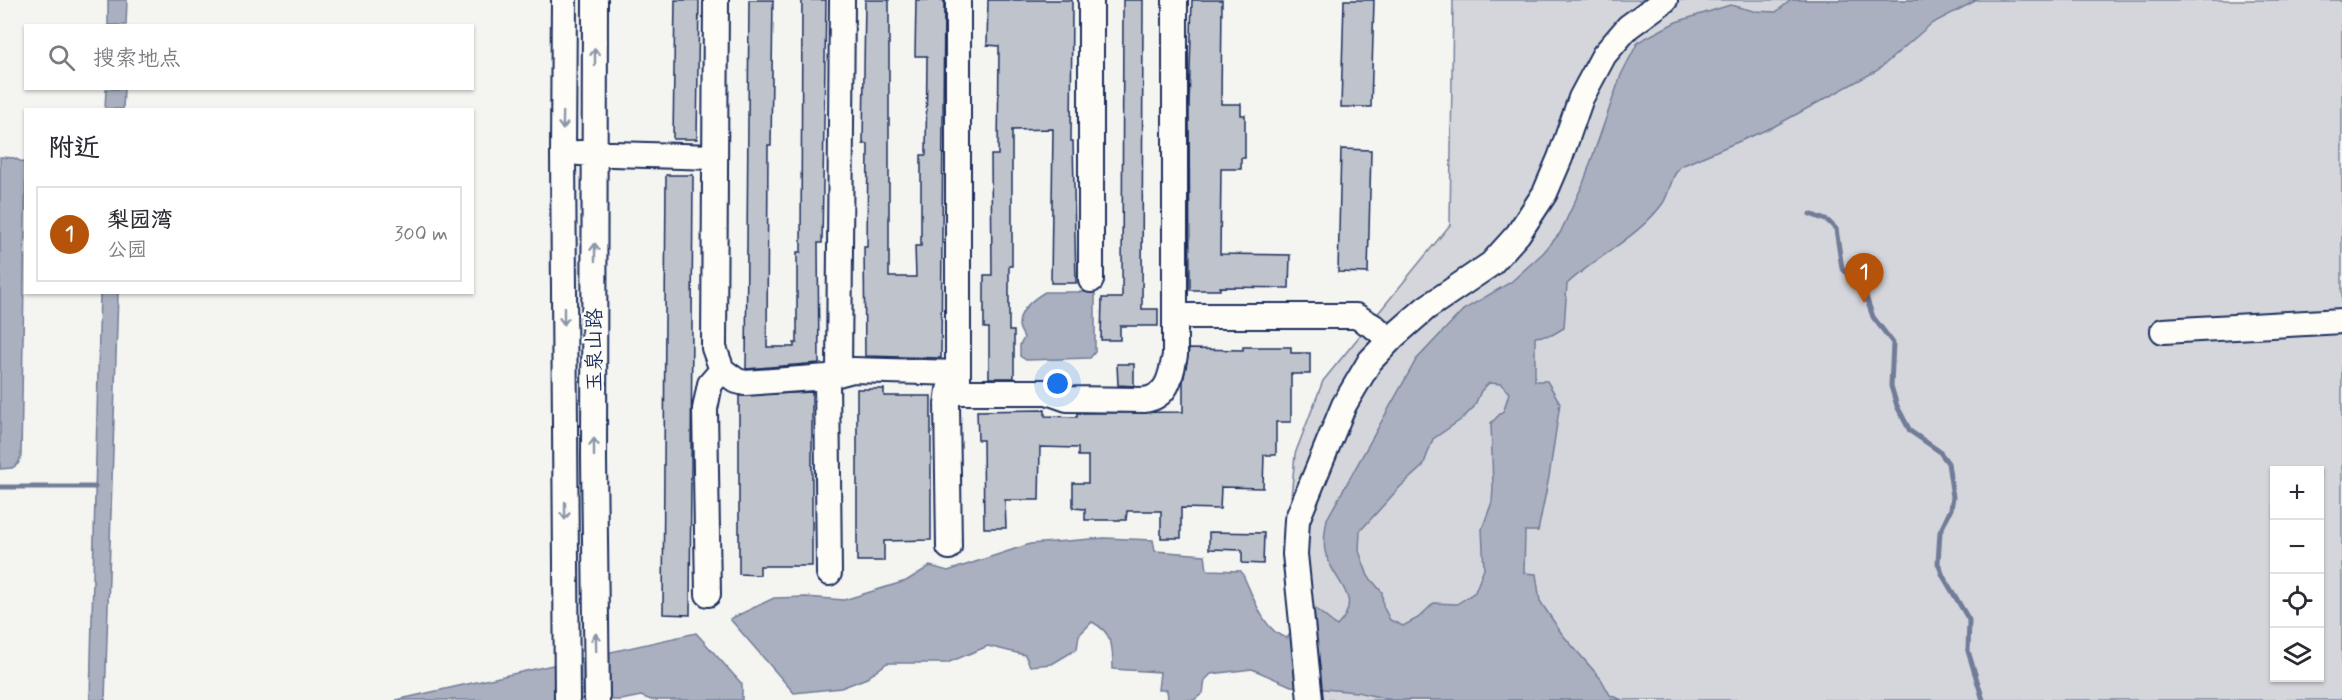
<!DOCTYPE html>
<html lang="zh">
<head>
<meta charset="utf-8">
<style>
	:root { --surface:#fff; --page:#f7f7f7; --text:#2b2b33; --muted:#7c7c81; --line:#e1e1e2; --accent:#b45309 }
	body { margin:0; font-family:Mynerve,"LXGW WenKai TC",sans-serif; background:var(--page); color:var(--text) }
	.controls { position:absolute; right:18px; bottom:18px; display:grid; overflow:hidden; border-radius:0px; box-shadow:0 2px 4px #0004 }
	.controls button { width:54px; height:54px; display:grid; place-items:center; padding:0; border:0; border-bottom:2px solid var(--line); background:var(--surface); color:var(--text); font:30px sans-serif }
	.you { position:absolute; left:1058px; top:384px; width:21px; height:21px; margin:-15px; border:4px solid #fff; border-radius:50%; background:#1a73e8; box-shadow:0 0 0 9px #1a73e833 }
	.badge { display:grid; place-items:center; width:39px; height:39px; border-radius:50%; background:var(--accent); color:#fff; font-size:20px; font-weight:700 }
	.pin { position:absolute; translate:-50% -50px; filter:drop-shadow(0 2px 3px #0008) }
	.pin::after { content:''; position:absolute; top:32px; width:21px; height:18px; background:inherit; clip-path:polygon(0 0,100% 0,50% 100%) }
	.list { margin:0; padding:0; list-style:none }
	h2 { display:flex; justify-content:space-between; align-items:center; height:78px; margin:0; padding:0 24px; font-size:26px }
	h2 small { font-size:20px; font-weight:400; color:var(--muted) }
	.list li { display:grid; grid-template-columns:39px 1fr auto; gap:18px; align-items:center; box-sizing:border-box; height:96px; margin:0 12px 12px; padding:0 12px; border:2px solid var(--line); border-radius:0px }
	.list b { display:block; font-size:22px; white-space:nowrap }
	.list p { margin:0; font-size:20px; white-space:nowrap; color:var(--muted) }
	.list em { font-size:20px; font-style:normal; color:var(--muted) }
	.icon { flex:none; width:33px; height:33px; fill:none; stroke:currentColor; stroke-width:2; stroke-linecap:round; stroke-linejoin:round }
	.map { position:relative; flex:none; width:2342px; height:700px; overflow:hidden }
	.search { position:absolute; background:var(--surface); box-shadow:0 2px 4px #0004; left:24px; top:24px; width:450px; height:66px; display:flex; align-items:center; gap:15px; box-sizing:border-box; padding:0 21px; border-radius:0px; color:var(--muted); font-size:22px }
	.panel { position:absolute; background:var(--surface); box-shadow:0 2px 4px #0004; left:24px; top:108px; width:450px; height:186px; border-radius:0px }
	.map>svg:first-child { display:block }
	.green { fill:#d4d6db; stroke:#78829c; stroke-width:1.5; fill-rule:evenodd }
	.water { fill:#aab0bf; stroke:#717c98; stroke-width:1.5; fill-rule:evenodd }
	.lines { fill:none; stroke-linecap:round; stroke-linejoin:round }
	.stream { stroke:#717c98; stroke-width:5 }
	.building { fill:#bfc3cc; stroke:#1b2f5e; stroke-width:1.5 }
	.minor-casing { stroke:#1b2f5e; stroke-width:28 }
	.minor { stroke:#fdfcf7; stroke-width:24 }
	.oneway { stroke:#8c96aa }
	.labels { text-anchor:middle; stroke-width:5; stroke-linejoin:round; paint-order:stroke }
	.street-label { font-size:21px; fill:#1b2f5e; stroke:#fdfcf7 }
</style>
</head>
<body>
<div class="map">
<svg width="2342" height="700" viewBox="0 0 2342 700">
	<rect width="100%" height="100%" fill="#f4f4f1"/>
	<filter id="ink" filterUnits="userSpaceOnUse"><feTurbulence type="fractalNoise" baseFrequency=".0167" numOctaves="2"/><feDisplacementMap in="SourceGraphic" scale="12" xChannelSelector="R" yChannelSelector="G"/><feConvolveMatrix kernelMatrix="1 2 1 2 8 2 1 2 1" color-interpolation-filters="sRGB"/></filter>
	<g filter="url(#ink)">
		<path class="green" d="M1453 0H2342V700H1299L1287 543 1295 454 1323 381 1450 225ZM2274 470H2320V678H2274Z"/>
		<path class="water" d="M108 0H127L126 25H108Z
			M1791 0H1977L1931 24 1878 70 1773 127 1681 166C1670 177 1671 190 1663 203 1640 236 1596 257 1567 284L1564 328 1552 335 1535 337V381H1547L1560 403 1549 477 1538 531H1525L1524 573 1536 574 1540 601 1562 634 1601 679 1610 695 1622 700H1392L1357 692 1291 686 1252 669 1211 674 1205 680 1203 693 1194 700H1168L1167 690H1158L1160 672 1113 669C1113 648 1113 632 1092 622L1079 635 1077 649 1052 664 1030 666 1025 655 988 646 947 663H887L867 678 841 688 794 693 730 619 774 598 806 597 844 600 906 581 930 566 948 571 1030 544 1104 538 1153 540 1155 551 1205 555 1207 570 1241 571C1252 591 1262 632 1287 638L1311 605 1337 626C1366 597 1332 582 1325 551 1323 540 1325 530 1327 519L1416 360 1463 310 1511 282 1543 253 1560 233 1583 184 1621 75 1638 42 1676 22 1730 5 1754 11 1776 12ZM1489 383 1501 384 1509 393 1504 410 1491 423 1493 488 1492 502 1482 529 1484 569 1475 592 1457 604 1434 603 1418 618 1403 626 1390 620 1383 606 1382 592 1368 576 1359 551 1360 531 1400 487 1423 466 1433 439 1462 419 1474 407 1481 391Z
			M106 89H124L123 109H105Z
			M0 157 14 158 26 164 21 456 18 464 12 468 0 469Z
			M1045 292H1095V352L1090 358 1026 360 1020 356V345L1024 338C1023 334 1019 330 1019 325 1019 310 1033 299 1045 292Z
			M100 293H118L105 700H90Z
			M696 633 742 684V700H651L641 696 621 700H396Z"/>
		<g class="lines">
			<path class="stream" d="M1810 214 1828 221 1836 229 1842 268 1864 291 1873 317 1893 343 1891 386 1897 406 1910 431 1939 451 1948 463 1953 497 1951 509 1940 532 1938 563 1943 576 1969 620 1968 651 1983 700
				M0 487H95"/>
		</g>
		<path class="building" d="M675 0H699L697 139H673Z
			M749 0H773L771 145H768L767 347H794V343H797V252H801L802 0H826L822 243H818L819 363 746 369Z
			M865 0H889V277H916L915 246H921V155H926L927 56H915L916 0H944L941 358 865 356 864 247H867L868 144H863Z
			M988 0H1072L1071 141H1073L1076 283H1051L1053 129 1012 130V266H1009V331H1014V378H989V328H984V275H992L991 155H998L999 46 987 45Z
			M1123 0H1143L1142 309H1158V326H1120V340H1101L1102 298H1122Z
			M1192 0H1222L1221 104H1241V115H1245V158H1241V169H1221L1220 254 1290 255 1289 288 1220 287V290H1190L1189 104Z
			M1344 0H1374L1371 107H1341Z
			M1341 149 1371 150 1368 273 1338 272Z
			M666 175H693L690 615 663 614Z
			M1243 347H1291V353H1310V374H1291V422H1276V455H1264L1263 488 1221 487 1220 509 1181 508V538H1161V511H1127L1126 520H1085V509L1073 508V483H1088V456H1078V448L1040 447 1039 500H1005L1006 528H984L983 440H978L977 411 1045 410V416L1077 417V413L1183 412V382L1189 349 1243 350Z
			M1117 364H1134V386L1118 385Z
			M857 389H884V396H931V540L884 541V561H857Z
			M812 392V566H760V575L739 574V396Z
			M1209 532 1264 533 1263 564 1242 563V550L1209 549Z"/>
		<g class="lines">
			<defs>
				<path id="minor" d="M564 0 563 152 567 700
					M595 0 594 460 597 700
					M716 0 714 348 722 370 737 381 745 383 827 377 853 370 958 373 949 390 947 404 949 547
					M958 0V392H1047L1067 399 1144 400C1168 397 1171 376 1175 355V0
					M579 153 715 157
					M1091 280V0
					M1175 316H1356L1376 328 1389 340
					M2163 331 2342 321
					M839 372 842 0
					M827 377 829 573
					M708 594 705 409 710 384 722 370
					M1310 700 1295 554 1297 520 1344 405 1370 361 1394 336 1426 308 1491 264 1518 234 1545 193 1560 158 1581 98 1604 55 1628 27 1665 0"/>
			</defs>
			<use href="#minor" class="minor-casing"/>
			<use href="#minor" class="minor"/>
		</g>
		<defs><path id="oneway-shaft" d="M-6 0H5M1.5-3L5.5 0L1.5 3" fill="none" stroke-width="1.6" stroke-linecap="round" stroke-linejoin="round" transform="scale(1.5)"/></defs>
		<g class="oneway">
			<use href="#oneway-shaft" transform="translate(595 57) rotate(-90)"/>
			<use href="#oneway-shaft" transform="translate(563 121) rotate(91)"/>
			<use href="#oneway-shaft" transform="translate(595 252) rotate(-90)"/>
			<use href="#oneway-shaft" transform="translate(564 316) rotate(90)"/>
			<use href="#oneway-shaft" transform="translate(594 447) rotate(-90)"/>
			<use href="#oneway-shaft" transform="translate(565 511) rotate(90)"/>
			<use href="#oneway-shaft" transform="translate(596 642) rotate(-91)"/>
		</g>
	</g>
	<g class="labels">
		<g class="street-label">
			<text transform="translate(594 350) rotate(-90)" y="7">玉泉山路</text>
		</g>
	</g>
</svg>
<div class="controls">
<button>+</button>
<button>−</button>
<button><svg class="icon" aria-label="locate" viewBox="0 0 24 24"><circle cx="12" cy="12" r="6"/><path d="M12 2v4M12 18v4M2 12h4M18 12h4"/></svg></button>
<button><svg class="icon" aria-label="layers" viewBox="0 0 24 24"><path d="M12 4l9 5-9 5-9-5zM3 14l9 5 9-5"/></svg></button>
</div>
<div class="you"></div>
<div class="pin badge" style="left:1864px;top:303px">1</div>
<div class="search"><svg class="icon" aria-label="search" viewBox="0 0 24 24"><circle cx="10" cy="10" r="6"/><path d="M15 15l6 6"/></svg>搜索地点</div>
<section class="panel">
<h2>附近<small></small></h2>
<ul class="list">
<li><span class="badge">1</span><div><b>梨园湾</b><p>公园</p></div><em>300 m</em></li>
</ul>
</section>
</div>
</body>
</html>
